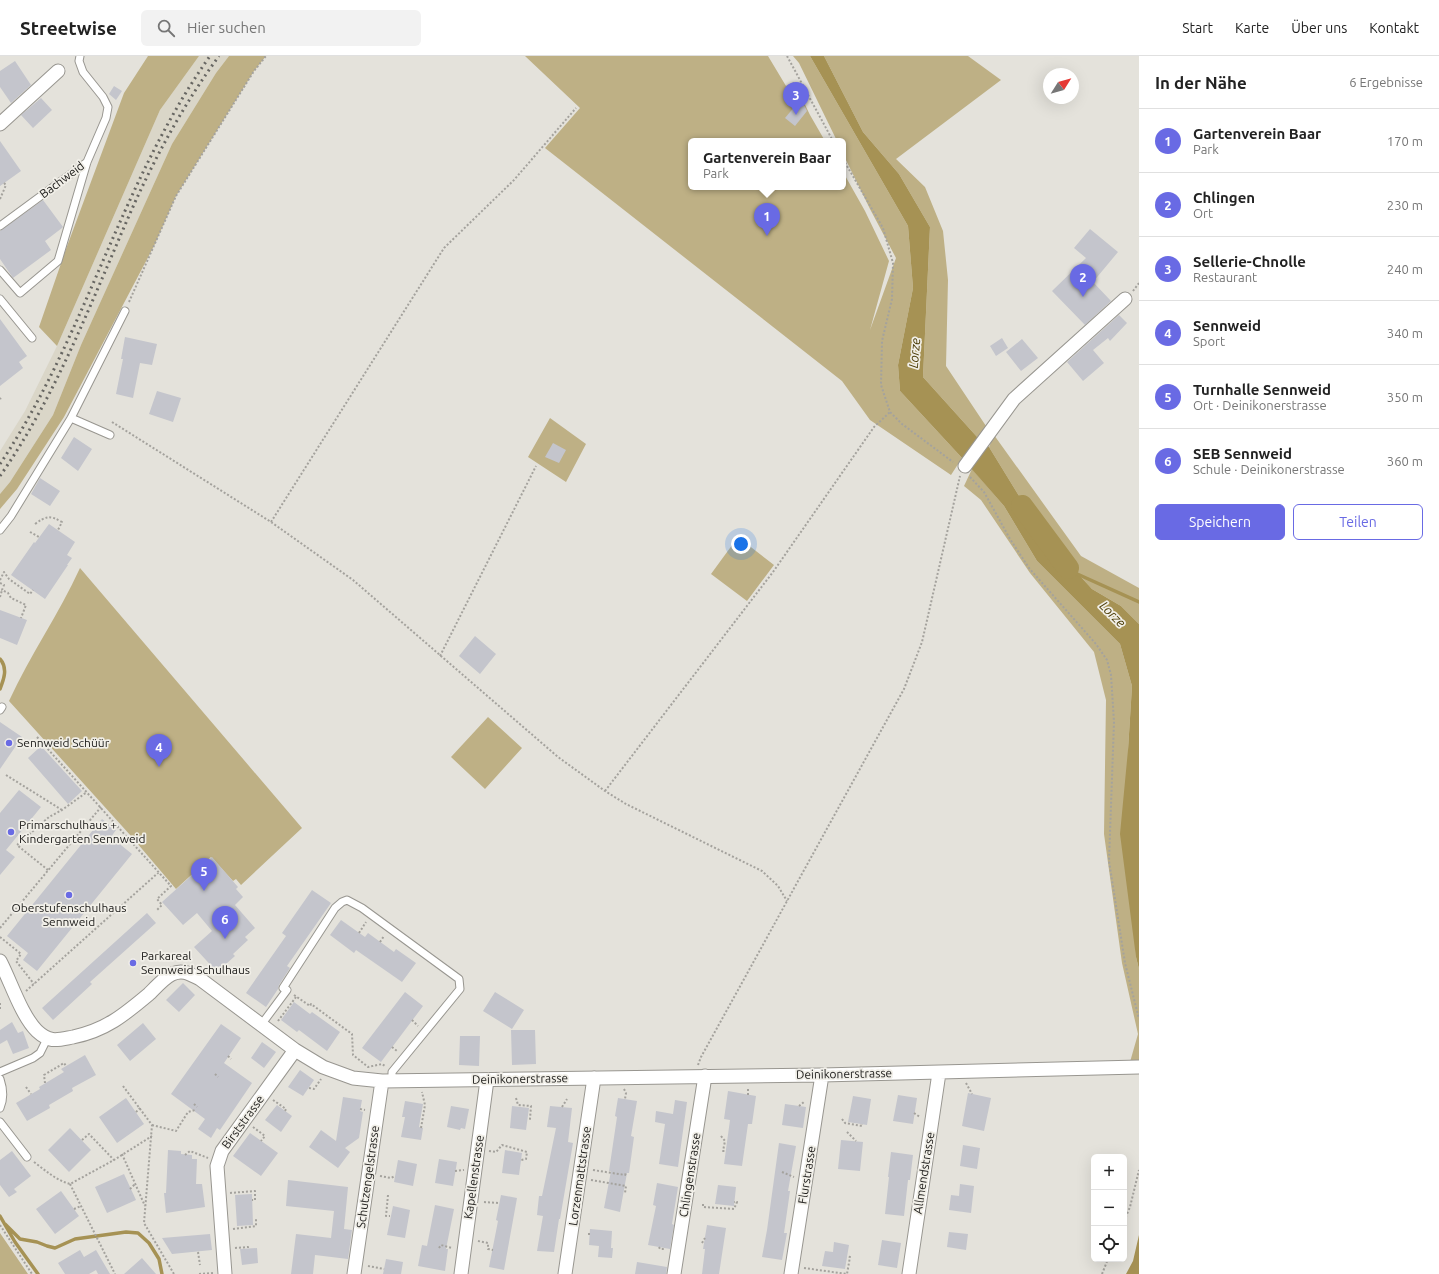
<!DOCTYPE html>
<html lang="de">
<head>
<meta charset="utf-8">
<style>
	:root { --surface:#fff; --page:#f2f2f2; --text:#222; --muted:#767676; --line:#e0e0e0; --accent:#696ae4 }
	body { margin:0; font-family:Ubuntu,sans-serif; background:var(--page); color:var(--text) }
	.controls { position:absolute; right:12px; bottom:12px; display:grid; overflow:hidden; border-radius:6px; box-shadow:0 4px 16px #0002 }
	.controls button { width:36px; height:36px; display:grid; place-items:center; padding:0; border:0; border-bottom:1px solid var(--line); background:var(--surface); color:var(--text); font:20px sans-serif }
	.compass { position:absolute; left:1043px; top:12px; width:36px; height:36px; border-radius:50%; background:var(--surface); box-shadow:0 4px 16px #0002; rotate:53deg }
	.you { position:absolute; left:741px; top:488px; width:14px; height:14px; margin:-10px; border:3px solid #fff; border-radius:50%; background:#1a73e8; box-shadow:0 0 0 6px #1a73e833 }
	.badge { display:grid; place-items:center; width:26px; height:26px; border-radius:50%; background:var(--accent); color:#fff; font-size:13px; font-weight:700 }
	.pin { position:absolute; translate:-50% -33px; filter:drop-shadow(0 1px 2px #0008) }
	.pin::after { content:''; position:absolute; top:21px; width:14px; height:12px; background:inherit; clip-path:polygon(0 0,100% 0,50% 100%) }
	.popup { position:absolute; left:688px; top:82px; width:158px; height:52px; box-sizing:border-box; display:grid; place-content:center; border-radius:6px; background:var(--surface); filter:drop-shadow(0 1px 3px #0005); font-size:13px; white-space:nowrap; color:var(--muted) }
	.popup b { font-size:15px; color:var(--text) }
	.popup::after { content:''; position:absolute; left:50%; top:100%; margin-left:-8px; border:8px solid transparent; border-top-color:var(--surface) }
	.list { margin:0; padding:0; list-style:none }
	h2 { display:flex; justify-content:space-between; align-items:center; height:52px; margin:0; padding:0 16px; font-size:17px }
	h2 small { font-size:13px; font-weight:400; color:var(--muted) }
	.list li { display:grid; grid-template-columns:26px 1fr auto; gap:12px; align-items:center; box-sizing:border-box; height:64px; padding:0 16px; border-top:1px solid var(--line) }
	.list b { display:block; font-size:15px; white-space:nowrap }
	.list p { margin:0; font-size:13px; white-space:nowrap; color:var(--muted) }
	.list em { font-size:13px; font-style:normal; color:var(--muted) }
	.actions { display:flex; gap:8px; padding:12px 16px }
	.actions a { flex:1; padding:9px 0; border:1px solid var(--accent); border-radius:6px; text-align:center; font-size:14px; color:var(--accent) }
	.actions .main { background:var(--accent); color:#fff }
	.icon { flex:none; width:22px; height:22px; fill:none; stroke:currentColor; stroke-width:2; stroke-linecap:round; stroke-linejoin:round }
	.map { position:relative; flex:none; width:1139px; height:1218px; overflow:hidden }
	header { display:flex; align-items:center; gap:24px; box-sizing:border-box; height:56px; padding:0 20px; background:var(--surface); border-bottom:1px solid var(--line) }
	header strong { font-size:19px }
	nav { display:flex; gap:22px; margin-inline-start:auto; font-size:14px }
	.search { width:280px; height:36px; background:var(--page); display:flex; align-items:center; gap:10px; box-sizing:border-box; padding:0 14px; border-radius:6px; color:var(--muted); font-size:15px }
	main { display:flex }
	aside { flex:1; background:var(--surface) }
	.map>svg:first-child { display:block }
	.built { fill:#dad6c8 }
	.green { fill:#beb085 }
	.water { fill:#a69254 }
	.lines { fill:none; stroke-linecap:round; stroke-linejoin:round }
	.stream { stroke:#a69254; stroke-width:3.5 }
	.river { stroke:#a69254; stroke-width:22 }
	.building { fill:#c4c5cc }
	.lane-casing { stroke:#989690; stroke-width:9 }
	.street-casing { stroke:#989690; stroke-width:15 }
	.path { stroke:#a4a29d; stroke-width:2; stroke-dasharray:2 2; stroke-linecap:butt }
	.lane { stroke:#fff; stroke-width:7 }
	.street { stroke:#fff; stroke-width:13 }
	.rail { stroke:#676662; stroke-width:3; stroke-dasharray:2 4; stroke-linecap:butt }
	.poi-dot { fill:#696ae4; stroke:#f1efe8; stroke-width:1.5 }
	.labels { text-anchor:middle; stroke-width:3.5; stroke-linejoin:round; paint-order:stroke }
	.street-label { font-size:12px; fill:#21201e; stroke:#f1efe8 }
	.poi-label { font-size:12px; fill:#21201e; stroke:#f1efe8; text-anchor:start }
	.water-label { font-size:13px; font-style:italic; fill:#4a3b06; stroke:#f1efe8 }
</style>
</head>
<body>
<header>
<strong>Streetwise</strong>
<div class="search"><svg class="icon" aria-label="search" viewBox="0 0 24 24"><circle cx="10" cy="10" r="6"/><path d="M15 15l6 6"/></svg>Hier suchen</div>
<nav><a>Start</a><a>Karte</a><a>Über uns</a><a>Kontakt</a></nav>
</header>
<main>
<div class="map">
<svg width="1139" height="1218" viewBox="0 0 1139 1218">
	<rect width="100%" height="100%" fill="#e4e2db"/>
	<path class="built" d="M199 0H229L216 17 172 88 81 289 53 359 10 426 0 438V395L25 355 57 290 160 54Z"/>
	<path class="green" d="M148 0H199L160 54 57 290 39 271 66 193 124 37Z
		M229 0H266L254 15 176 140 154 190 64 361 17 433 0 453V438L10 426 53 359 81 289 172 88 216 17Z
		M525 0H768L786 30 794 26 810 59 825 85H691V131H843V116L865 155 889 205 870 274 896 202 870 153 843 98V85H837L799 7 793 0H810L908 170 913 232 898 309 900 335 962 402 951 419 870 364 842 325 545 92 580 52Z
		M824 0H968L1001 24 896 103 925 131 943 175 948 224 946 310 988 373 978 382 923 321 930 171 899 118 863 76Z
		M550 362 586 388 566 426 528 401Z
		M994 379 1081 500 1139 532V568L1121 550 1092 533 1045 482 989 391Z
		M972 413 1004 450 1037 505 1120 588 1132 630 1128 694 1136 901 1139 913V1005L1130 1006 1138 978 1122 907 1104 778 1106 644 1094 596 1030 517 981 444 964 430Z
		M738 481 774 509 747 545 711 518Z
		M80 512 302 772 241 829 236 823 233 825 211 801 176 833 131 780 9 645C30 599 59 558 80 512Z
		M488 661 522 692 485 733 451 701Z
		M0 1177 28 1218H0Z"/>
	<path class="water" d="M810 0H824L863 76 899 118 930 171 923 321 978 382 989 391 1045 482 1092 533 1121 550 1139 568V913L1136 901 1120 778 1128 694 1132 630 1120 588 1037 505 1004 450 962 402 900 335 898 309 913 232 908 170Z
		M1139 1179V1218H1126L1133 1205Z"/>
	<g class="lines">
		<path class="stream" d="M1075 517 1139 546
			M0 603C8 612 4 623 0 633
			M0 1160 15 1186 38 1218
			M5 1168 20 1183 37 1186 47 1190 55 1192 75 1183 126 1176 138 1177 149 1187 159 1203 162 1218"/>
		<path class="river" d="M1022 450 1068 512"/>
	</g>
	<path class="building" d="M15 5 31 29 11 47 0 31V15Z
		M114 30 122 35 116 44 109 38Z
		M41 42 52 54 33 72 21 59Z
		M801 43 807 55 795 70 785 62Z
		M0 85 21 115 0 130Z
		M43 144 63 171 62 172 45 185 51 194 13 222 0 203V175Z
		M1090 173 1118 196 1093 226 1111 245 1085 269 1052 235 1086 202 1074 192Z
		M1119 259 1127 267 1110 285 1108 282 1093 294 1104 307 1083 325 1067 306Z
		M0 263 27 300 19 306 23 312 0 330Z
		M125 281 157 288 152 309 140 307 133 342 116 338 123 303H121Z
		M1002 282 1008 292 996 300 990 290Z
		M1022 283 1038 302 1021 315 1006 296Z
		M157 335 181 342 173 366 149 358Z
		M74 381 92 393 78 415 61 402Z
		M553 387 566 394 559 407 545 401Z
		M40 422 60 435 50 450 31 438Z
		M49 468 75 486 67 499 72 502 67 509H68L45 543 11 519 34 486 35 487Z
		M0 554 27 564 17 589 0 582Z
		M475 580 496 598 480 618 459 600Z
		M0 666 22 681 0 713Z
		M41 690 82 735 68 748 28 702Z
		M19 734 41 751 6 794 15 801 0 819V757Z
		M102 763 116 774 111 781 132 798 37 915 23 904 28 897 7 880Z
		M212 801 238 831 236 833 243 841 235 849 255 872 245 881 248 884 233 898 235 900 217 916 194 891 212 875 197 857 183 869 162 846Z
		M312 834 331 847 287 910 290 912 279 929 278 933 266 951 246 937 286 880 282 877Z
		M147 857 156 867 90 926 92 928 53 964 42 952Z
		M341 864 365 881 368 877 394 896 396 893 416 907 402 926 356 894 354 897 330 879Z
		M183 927 195 939 179 956 166 944Z
		M405 936 423 950 381 1006 362 992Z
		M495 936 524 954 512 973 483 955Z
		M294 946 310 958 312 956 340 976 327 995 299 974 297 976 281 964Z
		M12 966 18 977 23 975 29 992 13 998 7 984 0 988V974Z
		M143 967 156 983 130 1005 117 989Z
		M221 968 241 982 224 1007 252 1027 220 1074 217 1072 211 1082 198 1073 205 1063 171 1038Z
		M511 974H535L536 1008 512 1009Z
		M460 980H480L479 1010 459 1009Z
		M262 986 276 996 264 1012 251 1002Z
		M85 999 96 1019 72 1032 73 1035 49 1049 50 1052 27 1065 16 1047 40 1033 39 1031 64 1016 61 1013Z
		M300 1014 314 1024 303 1040 288 1031Z
		M728 1035 756 1040 752 1068H748L742 1110 724 1108 730 1064 724 1063Z
		M968 1037 991 1042 984 1075 962 1070Z
		M898 1039 917 1042 913 1068 893 1065Z
		M853 1040 871 1043 867 1069 848 1066Z
		M343 1041 362 1044 360 1055 363 1056 359 1082 345 1092 350 1096 338 1112 309 1091 321 1074 336 1085Z
		M126 1042 144 1068 117 1087 99 1061Z
		M618 1042 637 1045 631 1080 634 1081 629 1117H627L620 1156 604 1152 611 1115H609L617 1061 615 1060Z
		M675 1044 687 1046 678 1111 659 1108 665 1068 655 1066 656 1055 673 1058Z
		M405 1045 423 1048 419 1071 423 1072 421 1084 401 1081 405 1061H402Z
		M785 1048 806 1051 803 1072 782 1069Z
		M277 1049 292 1060 281 1076 265 1064Z
		M451 1050 469 1053 465 1073 461 1072 460 1074 447 1071Z
		M512 1050 529 1052 526 1074 510 1072Z
		M550 1050 572 1052 568 1086 573 1087 560 1163H559L554 1196 537 1195 543 1160 537 1159 539 1140H542L556 1072 547 1071Z
		M70 1072 91 1094 69 1116 48 1094Z
		M250 1077 278 1097 261 1120 233 1100Z
		M841 1084 863 1086 860 1115 838 1113Z
		M779 1087 796 1090 788 1135H790L784 1177H787L782 1204 762 1201 767 1174Z
		M963 1089 980 1092 977 1113 960 1110Z
		M168 1094 181 1095V1098L192 1099V1103H197L196 1128H202L205 1151 166 1157 164 1137H166Z
		M505 1094 522 1097 519 1119 502 1117Z
		M12 1095 31 1120 14 1133 17 1136 9 1141 0 1129V1104Z
		M891 1096 913 1099 910 1124H908L904 1160 885 1158 889 1121H888Z
		M439 1103 457 1106 453 1130 435 1127Z
		M398 1104 417 1108 413 1130 394 1126Z
		M124 1118 136 1144 107 1157 95 1131Z
		M288 1124 348 1131 344 1173 352 1174 348 1203 315 1199 313 1218H291L296 1178 331 1182 334 1155 286 1150Z
		M657 1127 678 1131 672 1168 674 1169 670 1193 648 1189 656 1150 653 1149Z
		M960 1128 974 1130 971 1157 949 1154 951 1139 959 1140Z
		M718 1129 736 1131 734 1150 715 1148Z
		M61 1135 79 1160 55 1178 36 1153Z
		M252 1138 253 1169 237 1170 235 1139Z
		M501 1139 517 1142 504 1214 489 1211 498 1165 496 1164Z
		M435 1149 454 1153 446 1193H448L445 1215 418 1210 422 1189 427 1190Z
		M393 1150 410 1154 405 1182 387 1179Z
		M707 1169 726 1172 719 1218H702L705 1193H703Z
		M590 1173 612 1175 611 1192H613L612 1202 598 1201 599 1190 589 1189Z
		M949 1176 968 1178 966 1194 947 1191Z
		M210 1178 212 1194 172 1198 162 1182Z
		M882 1184 901 1187 897 1212 878 1209Z
		M834 1186 849 1189 845 1213 822 1210 825 1195 833 1196Z
		M257 1192 258 1207 242 1209 240 1193Z
		M80 1194 84 1201 96 1194 110 1218H98L96 1214 89 1218H65L58 1207Z
		M142 1202 156 1218H124Z
		M386 1203 403 1206 401 1218H383Z
		M637 1206 667 1211 666 1218H635Z"/>
	<g class="lines">
		<defs>
			<path id="lane" d="M0 170 87 106
				M0 214 20 237 58 205 87 106 106 62 108 51 103 41 83 16 79 5 80 0
				M0 243 32 282
				M71 362 110 379
				M0 474 11 460 71 362 125 255
				M0 654 2 651
				M261 969 287 934 283 932 335 852 342 846 347 844 362 852 459 923 460 933 392 1016V1025
				M0 1016 33 1002 40 997 47 983
				M0 1023C3 1032 4 1043 0 1052
				M0 1066 27 1101"/>
			<path id="street" d="M0 68 58 15
				M965 410 1014 343 1125 243
				M0 905C11 926 21 959 37 975 50 987 57 984 73 981 106 974 124 959 149 938 155 932 165 921 172 918 183 913 190 918 200 923L295 994 323 1011 353 1022 382 1025 822 1019 1139 1011
				M225 1218 217 1110 222 1095 295 994
				M354 1218 382 1025
				M461 1218 487 1024
				M565 1218 594 1022
				M674 1218 705 1020
				M791 1218 822 1019
				M909 1218 939 1017"/>
		</defs>
		<use href="#lane" class="lane-casing"/>
		<use href="#street" class="street-casing"/>
		<path class="path" d="M787 0 833 85
			M843 103 883 172 893 207 892 243 882 285 881 329 890 356 902 368 953 406
			M0 143 6 129 4 127
			M1133 235 1139 227
			M129 246 176 140 254 15 266 0
			M0 343 1 342
			M112 366 271 466 353 524 558 701 605 735 626 748 762 815 778 830 787 845
			M970 421 984 436 1010 483 1029 512 1096 588 1107 604 1111 619 1114 666 1109 805 1125 907 1139 963
			M271 466 444 192 514 124 576 52
			M35 468C46 460 50 459 62 466L58 474
			M30 476 39 481
			M0 524 4 516 9 523 30 538 33 534
			M0 527 4 529 2 534 8 537 11 542 26 549 21 562
			M0 541 2 534
			M440 600 536 410
			M37 681 171 830 157 843 162 849 156 855
			M6 719 62 754
			M605 735 773 516 874 371 890 356
			M48 814 17 789 49 761 62 754 87 736
			M0 872 101 751
			M359 877 366 866
			M0 881 21 898 16 905 34 928
			M380 886 384 880
			M26 935 159 816
			M294 939 310 950 311 948 352 978 353 999 368 1011 382 1008 385 1010
			M0 947V954
			M412 964 418 970
			M278 965 296 941
			M392 991 397 995
			M228 1000 231 1003
			M698 1009 701 1001 904 633 922 586 960 420
			M215 1018 218 1021
			M45 1027 44 1019 64 1007 66 1010
			M966 1027 972 1038
			M123 1030 152 1069 144 1167 174 1218
			M26 1031 31 1038
			M309 1032 314 1033 321 1023
			M624 1033 626 1037 625 1043
			M748 1039V1032
			M516 1042 518 1049 531 1050 530 1063H528
			M273 1044 286 1053 285 1055
			M194 1048 197 1051
			M799 1050 805 1045
			M562 1051 567 1043
			M360 1053 365 1054
			M136 1056 140 1052
			M914 1057 920 1061
			M842 1063 845 1067 862 1070V1068
			M152 1069 176 1075 188 1056 195 1054
			M253 1071 265 1080 261 1085
			M421 1072 425 1049 422 1036
			M847 1076 856 1085
			M721 1080 725 1085 723 1095H725
			M82 1084 89 1078 114 1104
			M489 1095 496 1096 502 1089 527 1096 526 1103 521 1104
			M122 1098 145 1150
			M185 1099 190 1095 208 1102
			M34 1106C46 1115 56 1124 70 1128L114 1104 152 1080
			M593 1114 625 1119 626 1117
			M455 1115 464 1114
			M782 1116 794 1121
			M380 1120 391 1122 395 1120
			M591 1124 626 1130 625 1137H624
			M70 1128 115 1218
			M130 1133 135 1128
			M230 1137 255 1135V1144H252
			M388 1139 386 1160H390
			M484 1146 499 1147
			M703 1148V1151L734 1153 737 1146H734
			M74 1153 81 1150
			M1124 1165 1130 1151 1139 1114
			M0 1169 32 1218
			M233 1173 256 1170V1163
			M588 1178H590
			M478 1185 488 1187V1193L493 1194
			M702 1187 705 1182
			M659 1191 660 1193H665
			M235 1192 248 1191V1192
			M439 1192 441 1189 452 1192
			M198 1196 200 1209
			M368 1210 384 1213
			M804 1212 847 1218 850 1201 847 1200
			M199 1218 214 1217
			M1102 1218 1108 1203"/>
		<use href="#lane" class="lane"/>
		<use href="#street" class="street"/>
		<path class="rail" d="M0 408C86 280 120 127 210 0
			M0 420C59 336 94 238 136 144 159 94 186 45 219 0"/>
	</g>
	<g class="poi-dot">
		<circle cx="9" cy="687" r="4"/>
		<circle cx="11" cy="776" r="4"/>
		<circle cx="69" cy="839" r="4"/>
		<circle cx="133" cy="907" r="4"/>
	</g>
	<g class="labels">
		<g class="street-label">
			<text transform="translate(62 124) rotate(-37)" y="4">Bachweid</text>
			<text transform="translate(844 1018) rotate(-1)" y="4">Deinikonerstrasse</text>
			<text transform="translate(520 1023) rotate(-1)" y="4">Deinikonerstrasse</text>
			<text transform="translate(243 1066) rotate(-54)" y="4">Birststrasse</text>
			<text transform="translate(924 1117) rotate(-81)" y="4">Allmendstrasse</text>
			<text transform="translate(690 1119) rotate(-81)" y="4">Chlingenstrasse</text>
			<text transform="translate(807 1119) rotate(-81)" y="4">Flurstrasse</text>
			<text transform="translate(580 1120) rotate(-82)" y="4">Lorzenmattstrasse</text>
			<text transform="translate(368 1121) rotate(-82)" y="4">Schutzengelstrasse</text>
			<text transform="translate(474 1121) rotate(-82)" y="4">Kapellenstrasse</text>
		</g>
		<g class="poi-label">
			<text x="17" y="691">Sennweid Schüür</text>
			<text x="19" y="773">Primarschulhaus +<tspan x="19" dy="14">Kindergarten Sennweid</tspan></text>
			<text x="69" y="856" text-anchor="middle">Oberstufenschulhaus<tspan x="69" dy="14">Sennweid</tspan></text>
			<text x="141" y="904">Parkareal<tspan x="141" dy="14">Sennweid Schulhaus</tspan></text>
		</g>
		<g class="water-label">
			<text transform="translate(914 297) rotate(-85)" y="5">Lorze</text>
			<text transform="translate(1113 558) rotate(45)" y="5">Lorze</text>
		</g>
	</g>
</svg>
<div class="controls">
<button>+</button>
<button>−</button>
<button><svg class="icon" aria-label="locate" viewBox="0 0 24 24"><circle cx="12" cy="12" r="6"/><path d="M12 2v4M12 18v4M2 12h4M18 12h4"/></svg></button>
</div>
<svg class="compass" viewBox="-18 -18 36 36"><path d="M0-13l5 13h-10z" fill="#e53935"/><path d="M0 13l5-13h-10z" fill="#767676"/></svg>
<div class="you"></div>
<div class="pin badge" style="left:767px;top:180px">1</div>
<div class="popup"><b>Gartenverein Baar</b>Park</div>
<div class="pin badge" style="left:1083px;top:241px">2</div>
<div class="pin badge" style="left:796px;top:59px">3</div>
<div class="pin badge" style="left:159px;top:711px">4</div>
<div class="pin badge" style="left:204px;top:835px">5</div>
<div class="pin badge" style="left:225px;top:883px">6</div>
</div>
<aside>
<h2>In der Nähe<small>6 Ergebnisse</small></h2>
<ul class="list">
<li><span class="badge">1</span><div><b>Gartenverein Baar</b><p>Park</p></div><em>170 m</em></li>
<li><span class="badge">2</span><div><b>Chlingen</b><p>Ort</p></div><em>230 m</em></li>
<li><span class="badge">3</span><div><b>Sellerie-Chnolle</b><p>Restaurant</p></div><em>240 m</em></li>
<li><span class="badge">4</span><div><b>Sennweid</b><p>Sport</p></div><em>340 m</em></li>
<li><span class="badge">5</span><div><b>Turnhalle Sennweid</b><p>Ort · Deinikonerstrasse</p></div><em>350 m</em></li>
<li><span class="badge">6</span><div><b>SEB Sennweid</b><p>Schule · Deinikonerstrasse</p></div><em>360 m</em></li>
</ul>
<div class="actions"><a class="main">Speichern</a><a>Teilen</a></div>
</aside>
</main>
</body>
</html>
